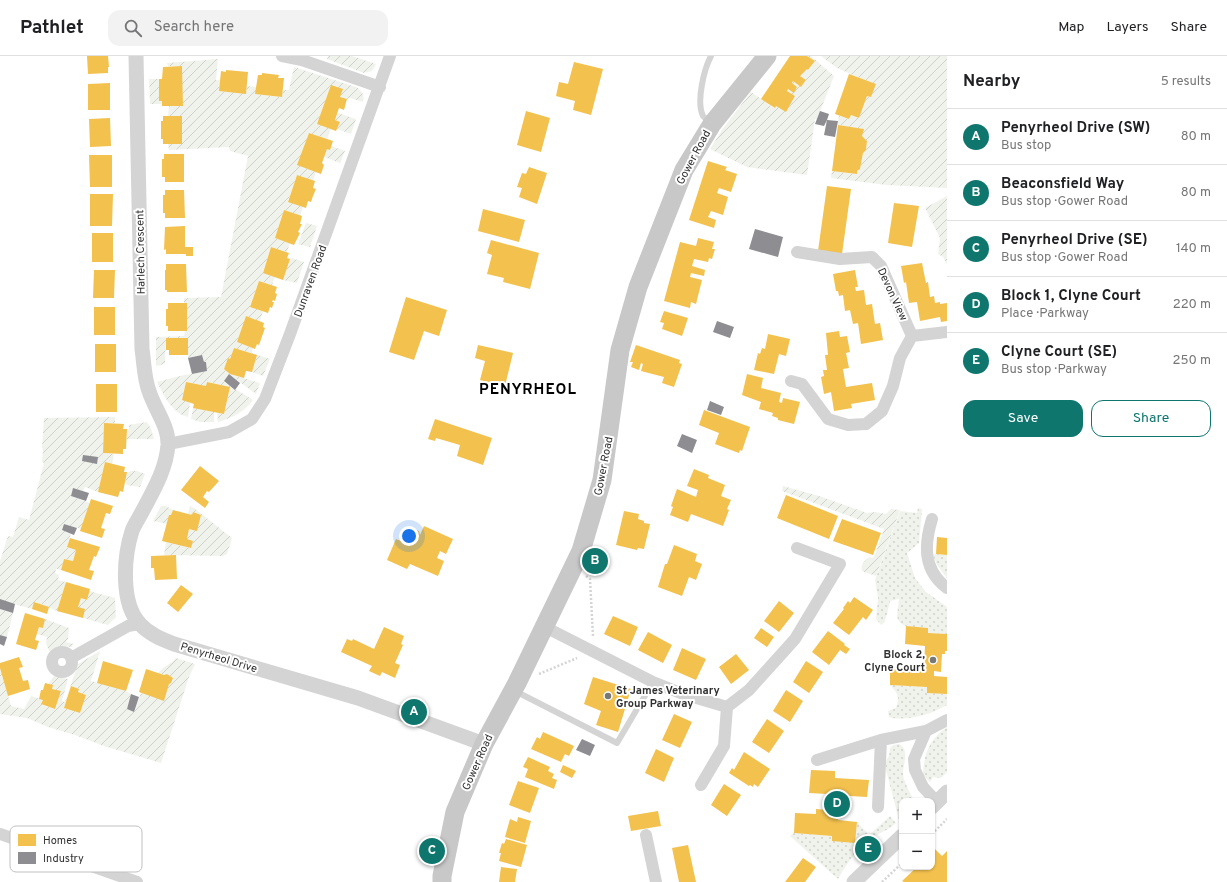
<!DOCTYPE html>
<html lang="en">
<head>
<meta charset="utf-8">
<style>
	:root { --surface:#fff; --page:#f2f2f2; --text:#202124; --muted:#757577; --line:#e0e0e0; --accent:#0f766e }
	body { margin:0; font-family:Overpass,sans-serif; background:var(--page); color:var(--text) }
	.controls { position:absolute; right:12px; bottom:12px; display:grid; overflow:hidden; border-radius:8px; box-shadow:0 1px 3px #0004 }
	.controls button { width:36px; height:36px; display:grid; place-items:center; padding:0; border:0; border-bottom:1px solid var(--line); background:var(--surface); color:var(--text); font:20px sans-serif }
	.you { position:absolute; left:409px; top:480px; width:14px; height:14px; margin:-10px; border:3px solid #fff; border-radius:50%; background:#1a73e8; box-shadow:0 0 0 6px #1a73e833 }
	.badge { display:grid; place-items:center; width:26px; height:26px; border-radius:50%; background:var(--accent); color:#fff; font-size:13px; font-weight:700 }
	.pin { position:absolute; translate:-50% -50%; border:2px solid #fff; box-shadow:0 1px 4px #0006 }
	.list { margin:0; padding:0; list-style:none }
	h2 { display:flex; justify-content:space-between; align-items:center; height:52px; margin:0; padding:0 16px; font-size:17px }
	h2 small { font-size:13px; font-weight:400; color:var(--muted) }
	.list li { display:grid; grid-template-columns:26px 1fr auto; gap:12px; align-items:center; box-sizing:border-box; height:56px; padding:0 16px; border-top:1px solid var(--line) }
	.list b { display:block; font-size:15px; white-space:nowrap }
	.list p { margin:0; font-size:13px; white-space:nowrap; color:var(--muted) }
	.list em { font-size:13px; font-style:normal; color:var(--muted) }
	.actions { display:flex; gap:8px; padding:12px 16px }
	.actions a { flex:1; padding:9px 0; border:1px solid var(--accent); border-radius:12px; text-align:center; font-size:14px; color:var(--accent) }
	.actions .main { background:var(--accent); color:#fff }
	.icon { flex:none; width:22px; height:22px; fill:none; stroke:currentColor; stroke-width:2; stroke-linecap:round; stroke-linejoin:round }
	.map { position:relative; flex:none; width:947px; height:826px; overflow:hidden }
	header { display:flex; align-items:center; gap:24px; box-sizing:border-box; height:56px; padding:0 20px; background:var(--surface); border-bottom:1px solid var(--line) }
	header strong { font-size:19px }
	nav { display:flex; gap:22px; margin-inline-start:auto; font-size:14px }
	.search { width:280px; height:36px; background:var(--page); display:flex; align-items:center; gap:10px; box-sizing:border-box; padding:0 14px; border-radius:12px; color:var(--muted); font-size:15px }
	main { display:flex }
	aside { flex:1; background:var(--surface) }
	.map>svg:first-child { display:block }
	.grass { fill:url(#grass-dots) }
	.garden { fill:url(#garden-furrows); fill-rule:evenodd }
	.homes { fill:#f2c14e }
	.industry { fill:#8d8d92 }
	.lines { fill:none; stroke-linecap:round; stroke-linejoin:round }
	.path { stroke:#d4d4d4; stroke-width:2.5; stroke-dasharray:2 2; stroke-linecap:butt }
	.service { stroke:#d4d4d4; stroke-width:6 }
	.minor { stroke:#d4d4d4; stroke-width:12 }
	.tertiary { stroke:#d4d4d4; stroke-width:15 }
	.primary { stroke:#c8c8c8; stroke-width:19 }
	.poi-dot { fill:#787878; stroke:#fff; stroke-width:1.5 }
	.labels { text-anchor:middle; stroke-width:4; stroke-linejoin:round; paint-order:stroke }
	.street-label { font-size:11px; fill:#303030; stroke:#fff }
	.poi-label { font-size:11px; font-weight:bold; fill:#303030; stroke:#fff; text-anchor:end }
	.district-label { font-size:15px; font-weight:bold; letter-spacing:1px; fill:#000; stroke:#fff }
	.key { fill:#fff; stroke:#c1c1c1; stroke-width:1 }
	.key-label { font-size:11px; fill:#303030 }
</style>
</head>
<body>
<header>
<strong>Pathlet</strong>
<div class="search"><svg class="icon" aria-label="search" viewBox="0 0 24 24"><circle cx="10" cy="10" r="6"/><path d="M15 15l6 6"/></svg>Search here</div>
<nav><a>Map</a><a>Layers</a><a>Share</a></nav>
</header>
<main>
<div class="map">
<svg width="947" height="826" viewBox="0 0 947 826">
	<defs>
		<pattern id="grass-dots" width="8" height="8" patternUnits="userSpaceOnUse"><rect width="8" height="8" fill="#f0f3ec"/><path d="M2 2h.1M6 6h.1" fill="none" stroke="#ced1cb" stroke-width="1.8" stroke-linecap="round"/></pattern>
		<pattern id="garden-furrows" width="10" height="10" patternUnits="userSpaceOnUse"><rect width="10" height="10" fill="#f0f3ec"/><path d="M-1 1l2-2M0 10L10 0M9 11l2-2" fill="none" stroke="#ced1cb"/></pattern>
	</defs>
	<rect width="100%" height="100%" fill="#fff"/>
	<path class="grass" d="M918 452 922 453 919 487 907 497 915 522 926 536 947 551V578L928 577V572C918 571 899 574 897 560 897 555 899 549 899 543L890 545 887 558 884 567 881 569 876 563 878 542 875 524 900 455 917 457Z
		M936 498 947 499V522L937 509 933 499Z
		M890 629 927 631V637L947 638V649C933 658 905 666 889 661L888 655 896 652C900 640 898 638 890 629Z
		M947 671V716L941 722 933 721 930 726 923 719C924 697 929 684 947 671Z
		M899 688C910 694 903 708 903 718 904 727 910 736 914 745H902V761L899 764 886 714V705L889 700 890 692 893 689Z
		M890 760 896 767C887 775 881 776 872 782 857 793 847 807 838 823L790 780 794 777 832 780V785L855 786 857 766 869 779Z"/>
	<path class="garden" d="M328 0H352L376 8 372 15 364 17 327 3Z
		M807 0H811L834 20 817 63H815L807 119 747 111 710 93 724 71 751 36 774 52 776 50 786 56 795 40 787 35 788 33 794 36 797 31 792 27 793 25 801 31 806 24 800 20 807 13 809 14 815 5Z
		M821 0H947V132L887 129 831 122 832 115 856 118 857 115 860 112 863 97 866 94 867 86 862 80 863 73 838 69V65L839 60 849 63 851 59 859 62 867 40 871 41 875 29 837 12Z
		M218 3 216 24H220L219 35 246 37 247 30 256 31V38L282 41 283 34H289L294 11 356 31C362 35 365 39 363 46L350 42 347 43 340 41 343 33 331 30 317 68 331 73 327 83 309 77 298 109 316 116 313 125 297 119 288 145 303 151 300 160 284 154 275 182 290 187 287 196 271 191 263 216 275 221 272 229 259 225 250 250 263 255 260 265 246 261 237 286 253 292 252 297 270 303 263 320 252 316 257 299 234 292 230 303 228 302 224 313 230 318 260 327 256 338 229 318 224 326 253 344C244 356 232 362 218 366L217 357 224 358 230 331 207 326 206 330 186 326 182 343 189 345V347H190L188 361C172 357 164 340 157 326L180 320 207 315 206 306H204L202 299 188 302V282H166L165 307 161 309 156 310V281L184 280 185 275H187V247H184V242L221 241 248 100 230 95 229 91 169 94 168 88 182 87V60H168L169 50H183L181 10H168L167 7Z
		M149 23H159V45H162V48H150Z
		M338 57 356 63 351 78 337 73 340 66 335 64Z
		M331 90 345 95 340 107 324 101 327 93 330 94Z
		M947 140V208L943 201 938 198 940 182 925 152Z
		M306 167 317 170 310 191 298 188Z
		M292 202 304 206 297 227 283 224 290 203Z
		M193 352 214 356V366H200L191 363Z
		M115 361V367H104L103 397 114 398 112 408 105 407 98 436 85 431 83 435 73 433 71 440 90 447 81 473 64 468 62 474 71 477 67 491 76 494 73 505 64 503 61 514 56 513 55 517 59 519 58 524 66 526 57 555 35 546 32 553 0 544V505L8 480 13 481 19 461 29 464 44 407 42 406 43 394 42 392 44 362Z
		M147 366 151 373 154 383H127V374H129V369Z
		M131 415H137L145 418 140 431 127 429 125 426 127 417Z
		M783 430 819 440 867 457 875 456 886 458 891 453 900 454 876 520 862 515C860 509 865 504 870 501L873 502 874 501 884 473 782 435Z
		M161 450H166L173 454 171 459H169L167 468 153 465Z
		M190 450 194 452 232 482 227 498 223 500 164 499 166 486 191 492 193 485 187 483 189 473 197 474 201 459 193 456 192 459 188 458Z
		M89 535 115 542 116 561 108 569 83 562 78 551 81 542 87 544Z
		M0 553 13 557 7 581 0 579Z
		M45 563 69 572 68 583 66 586 74 588 71 591C63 590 57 589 51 596L49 595 46 587 47 581 37 578 39 571H43Z
		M100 595 91 625 126 635 131 638 127 653 134 656 141 637 164 644 169 628 171 627 173 622 167 618 164 619 158 617C163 611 171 608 176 602L195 608 189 621 161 707 104 690 75 679 48 671 27 662 0 658V612L11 650 24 653 31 640 43 644 42 649 55 653 61 636 52 633 48 628 54 620 68 623 62 645 65 646 78 608ZM71 630 79 633 78 636 86 639 80 657 64 652Z"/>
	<path class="homes" d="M87 0H108L109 11H108V17L88 18Z
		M790 0H807L815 5 808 14 807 13 800 20 806 24 801 31 793 25 792 27 797 31 794 37 788 33 787 35 795 40 786 56 776 50 775 52 761 43Z
		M574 6 603 13 591 59 573 54 575 45 556 40 559 26 568 28Z
		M182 10 183 50H162V45H159V23H162L163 11Z
		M226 14 248 16 246 38 219 35 221 15 226 16Z
		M262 17 279 19 278 22H284L282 41 255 38 258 19H262Z
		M849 18 876 28 871 41 867 40 859 62 851 59 849 63 835 58Z
		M110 27V54H88V28Z
		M331 29 343 33 340 41 347 43 344 54 339 52 335 64 340 66 336 75 317 68Z
		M526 55 550 62 541 96 517 89Z
		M163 60H182V88H163V83H161V65H163Z
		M110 62 111 90 90 91 89 63Z
		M838 69 864 73 862 80 867 85 866 94 863 97 860 113 857 115V118L832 115Z
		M309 77 333 85 330 94 327 93 322 107 324 109 321 118 297 109Z
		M164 98H184V126H165V121H162V103H164Z
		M89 99H112V131H90Z
		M708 105 727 111 725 114 737 118 731 136 719 132 717 137 728 141 723 159 711 155 708 161 716 164 714 172 689 164Z
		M529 111 547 117 537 148 519 141 522 132 517 131 522 117 526 118Z
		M297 119 315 125 313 132 316 133 313 140 311 146 308 145 306 152 288 146Z
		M827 130 851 133 842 198 818 195Z
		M165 134H184L185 162H165V157H163V139H165Z
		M90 138H113L112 170H90Z
		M894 147 919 150 912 191 888 187Z
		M483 153 525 164 519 186 478 175Z
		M284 154 302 160 300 168H302L298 176 300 177 294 189 275 182Z
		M185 170V191H193V200H186V198H166V193L164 194 165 171Z
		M92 177H113V206H92Z
		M698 182 714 186 712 193H715L712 203 709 202 708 206 694 203 692 210 705 214 704 220 691 217 690 221 702 224 696 248 691 246 690 252 664 245 680 186 696 190Z
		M491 184 539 197 530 233 503 226 504 222 487 218 492 199 487 197Z
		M271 191 289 197 287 202 290 203 283 224 263 217Z
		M922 207 926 227 928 226 930 241 934 240 935 247 940 246V248L947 247V265L941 266 940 261 920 265 917 246 909 247 906 226 904 227 901 210Z
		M166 208H186L187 236H167V234H165V214H166Z
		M94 214H115L114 242H93Z
		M855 214 858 231H855L856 235 864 234 866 249 872 248 875 268 880 267 883 284 861 288 858 267 853 268 850 254 845 255 843 239 839 240 838 235H836L833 218Z
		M259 225 277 231 275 237 277 238 275 245 273 244 272 246H274L272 252 270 251 268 257 250 251Z
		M406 241 447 254 439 280 424 275 414 304 389 296Z
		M168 247H187V275H168V270H166V253H168Z
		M94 251H115V279H94Z
		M664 255 688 262 682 280 662 273 664 267 660 266Z
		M246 260 264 267 263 271 265 272 259 289 257 288 255 293 237 286Z
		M839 275 840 281 847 280 850 296 846 297 849 312 843 313 846 331 872 327 875 344 851 348 852 352 834 355 831 336 824 338 821 321 824 320 823 314H827L825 299H828L826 277Z
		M768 278 790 283 786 300 779 298 774 318 754 314 758 297 760 298 762 292 765 293Z
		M166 282H188V299H169V294H166Z
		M95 288H116V316H95Z
		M478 289 513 297 505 330 480 324 485 305 475 302Z
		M636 289 680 304 679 307 682 308 674 331 662 327 664 321 641 315 643 308 641 307 639 314 631 311 633 306H630Z
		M234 292 257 299 252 316 246 315 244 322 230 318 224 313 228 302 230 303Z
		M747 318 763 322 761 332 781 337 779 346 782 347 783 342 800 346 794 368 778 364V362L772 360 773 357 759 353 761 346 742 339Z
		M186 326 206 330 207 326 230 331 224 358 193 352 194 348 182 344Z
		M96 328H117V356H96Z
		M704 354 750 371 742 395 740 394 739 397 715 388 719 377 699 369Z
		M435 363 492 382 483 409 457 400 460 389 436 382 435 385 428 383Z
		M104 367 124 368 123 373H127L126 393H123V398L103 397Z
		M105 406 125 411 124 416H127L123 436 120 435 118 441 98 436Z
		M200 410 219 425 209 436 207 435 203 441 209 446 205 452 181 434Z
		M694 413 709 419 708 422 725 429 721 440 731 444 727 453 729 454 723 470 691 458 688 466 670 459 673 451 671 450 677 433 696 441 698 434 687 430Z
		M786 439 838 460 829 483 777 462Z
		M91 443 113 450 110 458 106 457 101 472 105 473 102 482 80 475Z
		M173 454 192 459 193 456 201 459 197 475 189 473 187 483 193 485 191 492 162 485 169 459H171Z
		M624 455 639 458 638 463 644 465V467L650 468 644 493 638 492 637 494 616 489Z
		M842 463 881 477 873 499 833 485Z
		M424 470 453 483 446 498 440 495 437 502 444 505 438 520 410 508 407 513 387 504 396 483 404 486 409 475 412 473 419 475 420 479Z
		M937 481 947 482V499L936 498Z
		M70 482 100 491 96 501 94 500 89 514 94 515 91 524 61 514 64 503 73 505 76 494 67 491Z
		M674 489 697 498 695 505 702 508 696 524 689 521 682 540 658 531 665 508H667Z
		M176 499 177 523 155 524 154 512H151V500Z
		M66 526 90 533 87 544 81 542 78 551 85 553 83 562 57 555Z
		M181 529 193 538 178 556 167 547Z
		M854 541 873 554 866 564 863 561 849 579 833 567 844 553 843 552 848 545 850 547Z
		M779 545 794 557 779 576 764 565Z
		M34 546 49 551 47 558 32 553Z
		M25 557 45 563 43 572 39 571 35 584 39 585 36 594 16 588Z
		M613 560 638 571 630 590 604 578Z
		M906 570 928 572V577L947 578V595H945V598H942L941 616 934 615V620L947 621V638L927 637V631L890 629V612L912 613V610H924L925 590 905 588Z
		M384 571 404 580 401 588 403 589 395 607 400 609 395 622 382 616 380 620 369 615 372 610 341 596 347 583 352 585 353 583 374 593Z
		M761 572 774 581 767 591 754 582Z
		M828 575 845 588 844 589 850 593 846 598 840 594 829 609 812 596Z
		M648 576 672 589 663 607 638 594Z
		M682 592 706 603 696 624 673 614Z
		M736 598 749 614 731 628 719 611Z
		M19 601 23 611 19 612 23 625 28 624 30 633 8 640 0 612V607Z
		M103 605 133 614 126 635 97 627Z
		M806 605 823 616 809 637 793 626Z
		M146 613 164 619 167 618 173 622 171 627 169 628 164 645 139 636Z
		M593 621 631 633 618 676 596 669 601 655 584 648Z
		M45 627 53 629 52 633 61 635 55 653 41 648 43 644 39 643 41 634H43Z
		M71 630 79 633 78 636 86 639 80 657 64 652Z
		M786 634 803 645 790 666 773 655Z
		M674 658 692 666 680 692 662 684Z
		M767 663 784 675 769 697 752 686Z
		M543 676 574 690 569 700 565 698 561 706 531 693 537 681 540 683Z
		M656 693 674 702 664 726 645 717Z
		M744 696 770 713 758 731 754 728 753 731 750 729 749 730 729 717 732 712 734 714Z
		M528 701 550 711 548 715 554 718 552 722 557 724 554 733 525 721 528 713 523 711Z
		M563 709 576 715 572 722 560 716Z
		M811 714 835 715V722L869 724 867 741 850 740V743H847L846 760 839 759 838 764 857 766 855 787 832 785V780L794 777 795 757 816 758V753L827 754V738L809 737Z
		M518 725 539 732 530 757 509 749Z
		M724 728 741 739 727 760 711 749Z
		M658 755 661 770 631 775 628 760Z
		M518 761 531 765 525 787 505 781 510 763 517 766Z
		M506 783 527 789 521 811 499 805 501 797H499L502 787 504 788Z
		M688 789 696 826H679L672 792Z
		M935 793 942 800 947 795V826H904L902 825 917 811H932V796Z
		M803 802 816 811 805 826H785Z
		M501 811 517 813 515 826H499Z"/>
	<path class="industry" d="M820 55 829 58 827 64 838 65 835 81 824 79 827 64 824 70 815 68Z
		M755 173 783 181 778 201 749 193Z
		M717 265 734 271 730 282 713 276Z
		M202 299 204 306H206L207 315 192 318 188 302Z
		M229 318 240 327 235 334 224 325Z
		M710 345 724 351 721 359 707 354Z
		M682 378 697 384 692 397 677 390Z
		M83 399 98 401 97 408 82 405Z
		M73 432 89 437 86 445 71 440Z
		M64 468 77 472 74 479 62 474Z
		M0 543 15 548 13 557 0 553Z
		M0 579 7 581 4 590 0 588Z
		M131 638 139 641 134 656 127 653Z
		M582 683 595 689 590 700 576 694Z"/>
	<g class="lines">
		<path class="path" d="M586 520 590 523 593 580
			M539 618 577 602
			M932 778 947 763
			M882 826 902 807"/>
		<path class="service" d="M710 67C709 65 705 62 703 60 696 46 704 13 711 0
			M515 635 617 687 653 626"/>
		<path class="minor" d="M282 0 302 4 380 31
			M797 196 840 203 872 201 881 210 912 280
			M791 325 802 328 828 363 848 369 866 368 882 355 893 330 900 302 912 280 947 276
			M168 388 229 376 252 363 265 343 290 278 390 0
			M932 463C924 489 923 514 947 532
			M545 571 653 626 683 638 727 651 749 634 795 583 840 508 797 492
			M52 606a10 10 0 1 1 20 0a10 10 0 1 1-20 0Z
			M71 602 128 570 139 568
			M817 704 881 684
			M701 729 724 690 727 651
			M937 746 923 731 915 714 914 703 926 675 947 664
			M878 751 881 684 926 675
			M0 778 137 826
			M646 779 656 826"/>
		<path class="tertiary" d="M136 0 142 293C144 306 144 322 149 335 154 352 169 370 168 389 166 414 153 435 142 456 139 462 134 469 132 475 124 500 120 547 140 568 149 578 161 583 174 588L358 642 484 688
			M932 751 947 736
			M854 826 902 780"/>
		<path class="primary" d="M442 826V820L455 756 484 688 517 627 581 495 602 424 620 294 638 231 684 114 712 68 767 0"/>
	</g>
	<g class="poi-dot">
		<circle cx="933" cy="604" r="4"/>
		<circle cx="608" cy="640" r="4"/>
	</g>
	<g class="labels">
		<g class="street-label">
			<text transform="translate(693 101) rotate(-62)" y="4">Gower Road</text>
			<text transform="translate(140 196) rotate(-91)" y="4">Harlech Crescent</text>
			<text transform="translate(310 225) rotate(-70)" y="4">Dunraven Road</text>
			<text transform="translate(893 238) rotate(65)" y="4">Devon View</text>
			<text transform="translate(603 410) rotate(-79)" y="4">Gower Road</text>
			<text transform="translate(219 601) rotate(17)" y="4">Penyrheol Drive</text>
			<text transform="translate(477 706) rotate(-66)" y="4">Gower Road</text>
		</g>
		<g class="poi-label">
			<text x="925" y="602">Block 2,<tspan x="925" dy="13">Clyne Court</tspan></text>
			<text x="616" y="638" text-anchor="start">St James Veterinary<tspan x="616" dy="13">Group Parkway</tspan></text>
		</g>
		<g class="district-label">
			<text x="528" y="338">PENYRHEOL</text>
		</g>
	</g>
	<rect x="10" y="770" width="132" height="46" rx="6" class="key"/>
	<rect x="18" y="778" width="18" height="12" fill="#f2c14e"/>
	<rect x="18" y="796" width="18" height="12" fill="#8d8d92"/>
	<g class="key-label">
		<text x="43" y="788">Homes</text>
		<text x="43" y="806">Industry</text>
	</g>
</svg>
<div class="controls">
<button>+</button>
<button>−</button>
</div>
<div class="you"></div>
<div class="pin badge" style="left:414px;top:656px">A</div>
<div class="pin badge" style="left:595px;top:505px">B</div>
<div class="pin badge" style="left:432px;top:795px">C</div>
<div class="pin badge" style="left:837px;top:748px">D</div>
<div class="pin badge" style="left:868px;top:793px">E</div>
</div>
<aside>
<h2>Nearby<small>5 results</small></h2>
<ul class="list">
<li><span class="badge">A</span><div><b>Penyrheol Drive (SW)</b><p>Bus stop</p></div><em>80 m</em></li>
<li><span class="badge">B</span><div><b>Beaconsfield Way</b><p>Bus stop · Gower Road</p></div><em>80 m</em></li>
<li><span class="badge">C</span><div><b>Penyrheol Drive (SE)</b><p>Bus stop · Gower Road</p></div><em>140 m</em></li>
<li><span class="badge">D</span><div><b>Block 1, Clyne Court</b><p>Place · Parkway</p></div><em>220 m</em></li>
<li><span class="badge">E</span><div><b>Clyne Court (SE)</b><p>Bus stop · Parkway</p></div><em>250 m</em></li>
</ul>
<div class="actions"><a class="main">Save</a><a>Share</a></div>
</aside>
</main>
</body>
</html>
